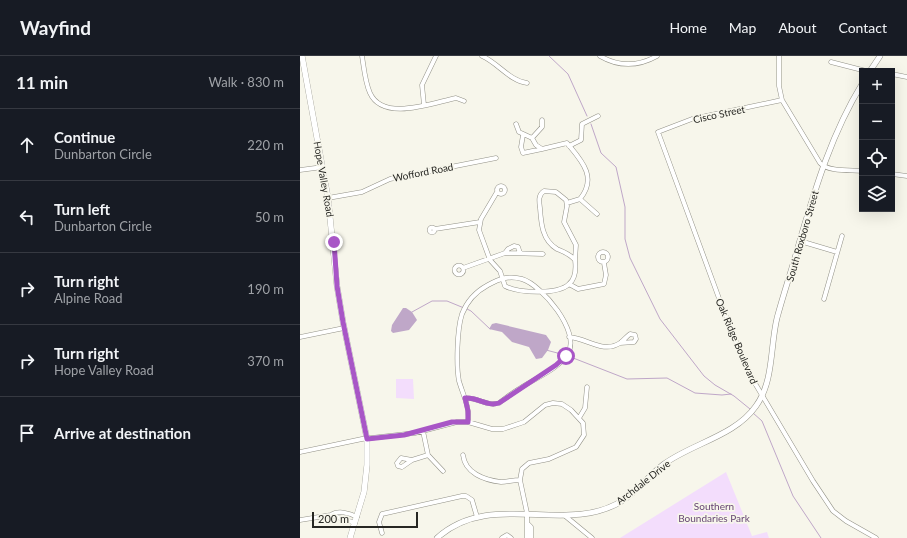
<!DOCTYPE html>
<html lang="en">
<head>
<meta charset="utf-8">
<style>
	:root { --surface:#171b24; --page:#20242c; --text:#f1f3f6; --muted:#9ea1a6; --line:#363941 }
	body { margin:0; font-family:Lato,sans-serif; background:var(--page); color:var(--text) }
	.controls { position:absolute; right:12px; top:12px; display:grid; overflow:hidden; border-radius:0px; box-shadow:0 4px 16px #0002 }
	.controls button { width:36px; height:36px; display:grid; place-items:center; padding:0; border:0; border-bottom:1px solid var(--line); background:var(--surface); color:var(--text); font:20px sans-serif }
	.scale { position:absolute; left:12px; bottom:10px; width:106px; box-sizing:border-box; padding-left:4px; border:2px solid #272723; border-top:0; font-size:11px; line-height:14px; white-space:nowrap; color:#272723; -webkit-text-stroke:3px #f7f6eb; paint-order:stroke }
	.stop { position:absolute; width:12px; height:12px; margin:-9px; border:3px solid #a856c6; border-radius:50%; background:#fff }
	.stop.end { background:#a856c6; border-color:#fff; box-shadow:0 1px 4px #0008 }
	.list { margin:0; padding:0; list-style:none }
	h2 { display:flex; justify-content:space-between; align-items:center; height:52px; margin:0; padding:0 16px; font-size:17px }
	h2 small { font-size:13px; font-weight:400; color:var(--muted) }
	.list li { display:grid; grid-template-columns:26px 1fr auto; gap:12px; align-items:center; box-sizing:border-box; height:72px; padding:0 16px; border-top:1px solid var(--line) }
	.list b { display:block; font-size:15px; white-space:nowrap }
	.list p { margin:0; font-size:13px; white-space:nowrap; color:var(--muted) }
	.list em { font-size:13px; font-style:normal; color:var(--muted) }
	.icon { flex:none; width:22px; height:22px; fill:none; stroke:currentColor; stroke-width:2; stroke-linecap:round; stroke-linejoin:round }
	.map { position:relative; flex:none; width:607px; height:482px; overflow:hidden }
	header { display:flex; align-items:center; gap:24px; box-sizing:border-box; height:56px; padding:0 20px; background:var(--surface); border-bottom:1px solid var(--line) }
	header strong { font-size:19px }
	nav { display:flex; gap:22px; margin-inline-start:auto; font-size:14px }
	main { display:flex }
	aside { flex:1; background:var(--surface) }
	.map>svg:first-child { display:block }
	.green { fill:#f3ddfc }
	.water { fill:#bfa7c8 }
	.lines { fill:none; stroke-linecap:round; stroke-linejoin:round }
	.stream { stroke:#bfa7c8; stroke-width:1 }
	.minor-casing { stroke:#929187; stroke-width:5 }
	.tertiary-casing { stroke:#929187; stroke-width:6 }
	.secondary-casing { stroke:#929187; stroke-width:6 }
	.minor { stroke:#fff; stroke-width:4 }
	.tertiary { stroke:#fff; stroke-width:5 }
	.secondary { stroke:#fff; stroke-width:5.5 }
	.route { stroke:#a856c6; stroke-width:5 }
	.labels { text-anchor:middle; stroke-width:3.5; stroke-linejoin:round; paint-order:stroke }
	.street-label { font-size:10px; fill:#272723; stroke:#f7f6eb }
	.park-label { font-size:10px; fill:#664573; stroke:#f7f6eb }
</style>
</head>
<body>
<header>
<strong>Wayfind</strong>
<nav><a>Home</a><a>Map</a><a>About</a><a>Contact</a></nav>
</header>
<main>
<aside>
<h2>11 min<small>Walk · 830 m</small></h2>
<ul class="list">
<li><svg class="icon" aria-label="ahead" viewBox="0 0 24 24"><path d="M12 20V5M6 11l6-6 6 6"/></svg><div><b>Continue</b><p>Dunbarton Circle</p></div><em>220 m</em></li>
<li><svg class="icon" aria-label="left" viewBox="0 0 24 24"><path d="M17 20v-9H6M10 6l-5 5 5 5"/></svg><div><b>Turn left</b><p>Dunbarton Circle</p></div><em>50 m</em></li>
<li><svg class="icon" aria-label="right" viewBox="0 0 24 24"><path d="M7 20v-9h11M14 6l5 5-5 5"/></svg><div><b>Turn right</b><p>Alpine Road</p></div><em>190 m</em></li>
<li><svg class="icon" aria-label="right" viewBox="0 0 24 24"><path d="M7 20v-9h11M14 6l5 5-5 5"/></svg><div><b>Turn right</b><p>Hope Valley Road</p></div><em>370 m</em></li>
<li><svg class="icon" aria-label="arrive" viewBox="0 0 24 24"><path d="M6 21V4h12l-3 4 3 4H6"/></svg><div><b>Arrive at destination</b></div></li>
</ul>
</aside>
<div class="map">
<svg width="607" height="482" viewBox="0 0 607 482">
	<rect width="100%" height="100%" fill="#f7f6eb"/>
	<path class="green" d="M96 323H113L114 343 96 342Z
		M426 416 452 480 467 476 469 482H320Z"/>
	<path class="water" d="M103 252H106L112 256 117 264 109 274 93 277 91 275 92 269Z
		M196 267 246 279 251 286 248 294 242 302 236 303 229 291 212 286 202 276 189 273 192 268Z"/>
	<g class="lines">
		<path class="stream" d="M249 0 268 18 287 60
			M291 68 301 97 316 111 325 151V183L330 202 360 263 404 320 415 329 434 340 450 353
			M167 253 171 255 190 273
			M112 256 132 245H147L164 252
			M246 294 265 299
			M268 300 327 323 367 322 395 337 422 339 431 338
			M453 357 462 365 493 440 521 482"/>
		<defs>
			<path id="minor" d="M62 0C64 12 65 26 70 37 83 66 132 47 156 42L164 45
				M182 0C198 7 210 25 227 27
				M300 0C319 11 339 10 357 0
				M479 0V30L482 44 520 107C528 116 550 114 562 115
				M531 6 566 15
				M592 18 607 21
				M482 44 392 63 358 76 420 245 442 301 456 329 513 425 533 455 546 465 576 482
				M124 49 122 29 136 0
				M216 68 219 76 232 82 242 71V64
				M223 79 221 91 223 97 242 93
				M232 82 236 89 242 93 267 87C281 104 298 121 280 143L267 147
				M269 90 281 84 282 68 298 60
				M0 114 23 111
				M592 118 607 120
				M197 134a4 4 0 1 1 8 0a4 4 0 1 1-8 0Z
				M197 136 181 163 179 174 190 204 200 215 205 230C218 237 258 239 269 228 276 222 276 212 275 204 270 198 264 196 257 193 242 184 241 167 240 152 239 145 238 139 244 135L256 136 266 144 267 150 264 166 276 189 275 204
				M28 142 62 136 90 123 196 102
				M280 143 297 158
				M129.5 174a2.5 2.5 0 1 1 5 0a2.5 2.5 0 1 1-5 0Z
				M135 173 180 166
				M500 185 537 196
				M298 201a5 5 0 1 1 10 0a5 5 0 1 1-10 0Z
				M205 197 208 193 214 190 218 191 220 197
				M154.5 214a4.5 4.5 0 1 1 9 0a4.5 4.5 0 1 1-9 0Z
				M163 212 205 197 243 198
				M269 228 278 233 304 228 306 219 304 207
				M524 243 542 180
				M0 281 44 272
				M269 281C287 282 303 298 320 287 324 284 326 281 330 278L335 279 336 283 334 286 320 287
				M165 342C178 341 187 351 199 347 206 342 212 337 219 333 235 322 258 314 268 297 281 276 242 229 222 223 209 219 199 223 188 229 175 236 167 245 162 258 157 273 156 310 159 325 163 339 170 351 168 366
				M279 362 285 352 287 331
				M123 375 128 399 143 415
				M0 396 62 383 115 377 157 366H168L192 373H203L224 366 245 349 253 347 262 348 271 354 283 367 284 379 276 391 249 403 229 407 222 413 220 424 227 457V482
				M163 399C165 417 184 424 201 426 207 426 213 424 220 424
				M112 404 102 411 98 410 97 407 101 402 112 404 128 399
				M31 459 55 467
				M264 459 292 482
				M0 464 31 459C38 454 50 457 57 461
				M228 468 231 471V482
				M82 477 79 466 82 458 162 440H166L172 444 177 461
				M202 482 207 479 211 482"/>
			<path id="tertiary" d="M570 15 580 0
				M137 482C192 433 265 480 322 445 338 435 349 419 364 408 393 387 435 380 456 350 474 325 470 291 477 262 484 236 493 210 500 184 516 130 532 77 562 28"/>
			<path id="secondary" d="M2 0 28 142 37 230 43 266 67 383V409L64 436 50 482"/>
		</defs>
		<use href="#minor" class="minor-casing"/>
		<use href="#tertiary" class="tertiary-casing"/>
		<use href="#secondary" class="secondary-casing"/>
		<use href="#minor" class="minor"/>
		<use href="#tertiary" class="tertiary"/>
		<use href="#secondary" class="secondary"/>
	</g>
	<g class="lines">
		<path class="route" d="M34 186 37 230 43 266 67 383 104 379 152 366H168V355L165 342C178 341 187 351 199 347L256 309 266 300"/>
	</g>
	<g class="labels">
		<g class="street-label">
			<text transform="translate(419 58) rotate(-12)" y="4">Cisco Street</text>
			<text transform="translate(123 116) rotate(-11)" y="4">Wofford Road</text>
			<text transform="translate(24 123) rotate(80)" y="4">Hope Valley Road</text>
			<text transform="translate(502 180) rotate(-74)" y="4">South Roxboro Street</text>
			<text transform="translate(437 285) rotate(67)" y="4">Oak Ridge Boulevard</text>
			<text transform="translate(343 426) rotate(-38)" y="4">Archdale Drive</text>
		</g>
		<g class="park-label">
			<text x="414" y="454">Southern<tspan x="414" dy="12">Boundaries Park</tspan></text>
		</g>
	</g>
</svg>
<div class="controls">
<button>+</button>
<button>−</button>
<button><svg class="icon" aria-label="locate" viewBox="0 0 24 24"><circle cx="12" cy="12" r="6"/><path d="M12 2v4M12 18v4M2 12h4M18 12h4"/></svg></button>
<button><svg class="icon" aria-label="layers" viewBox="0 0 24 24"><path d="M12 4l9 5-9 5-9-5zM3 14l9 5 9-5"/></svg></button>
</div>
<div class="scale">200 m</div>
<div class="stop" style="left:266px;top:300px"></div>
<div class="stop end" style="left:34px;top:186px"></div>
</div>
</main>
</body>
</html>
